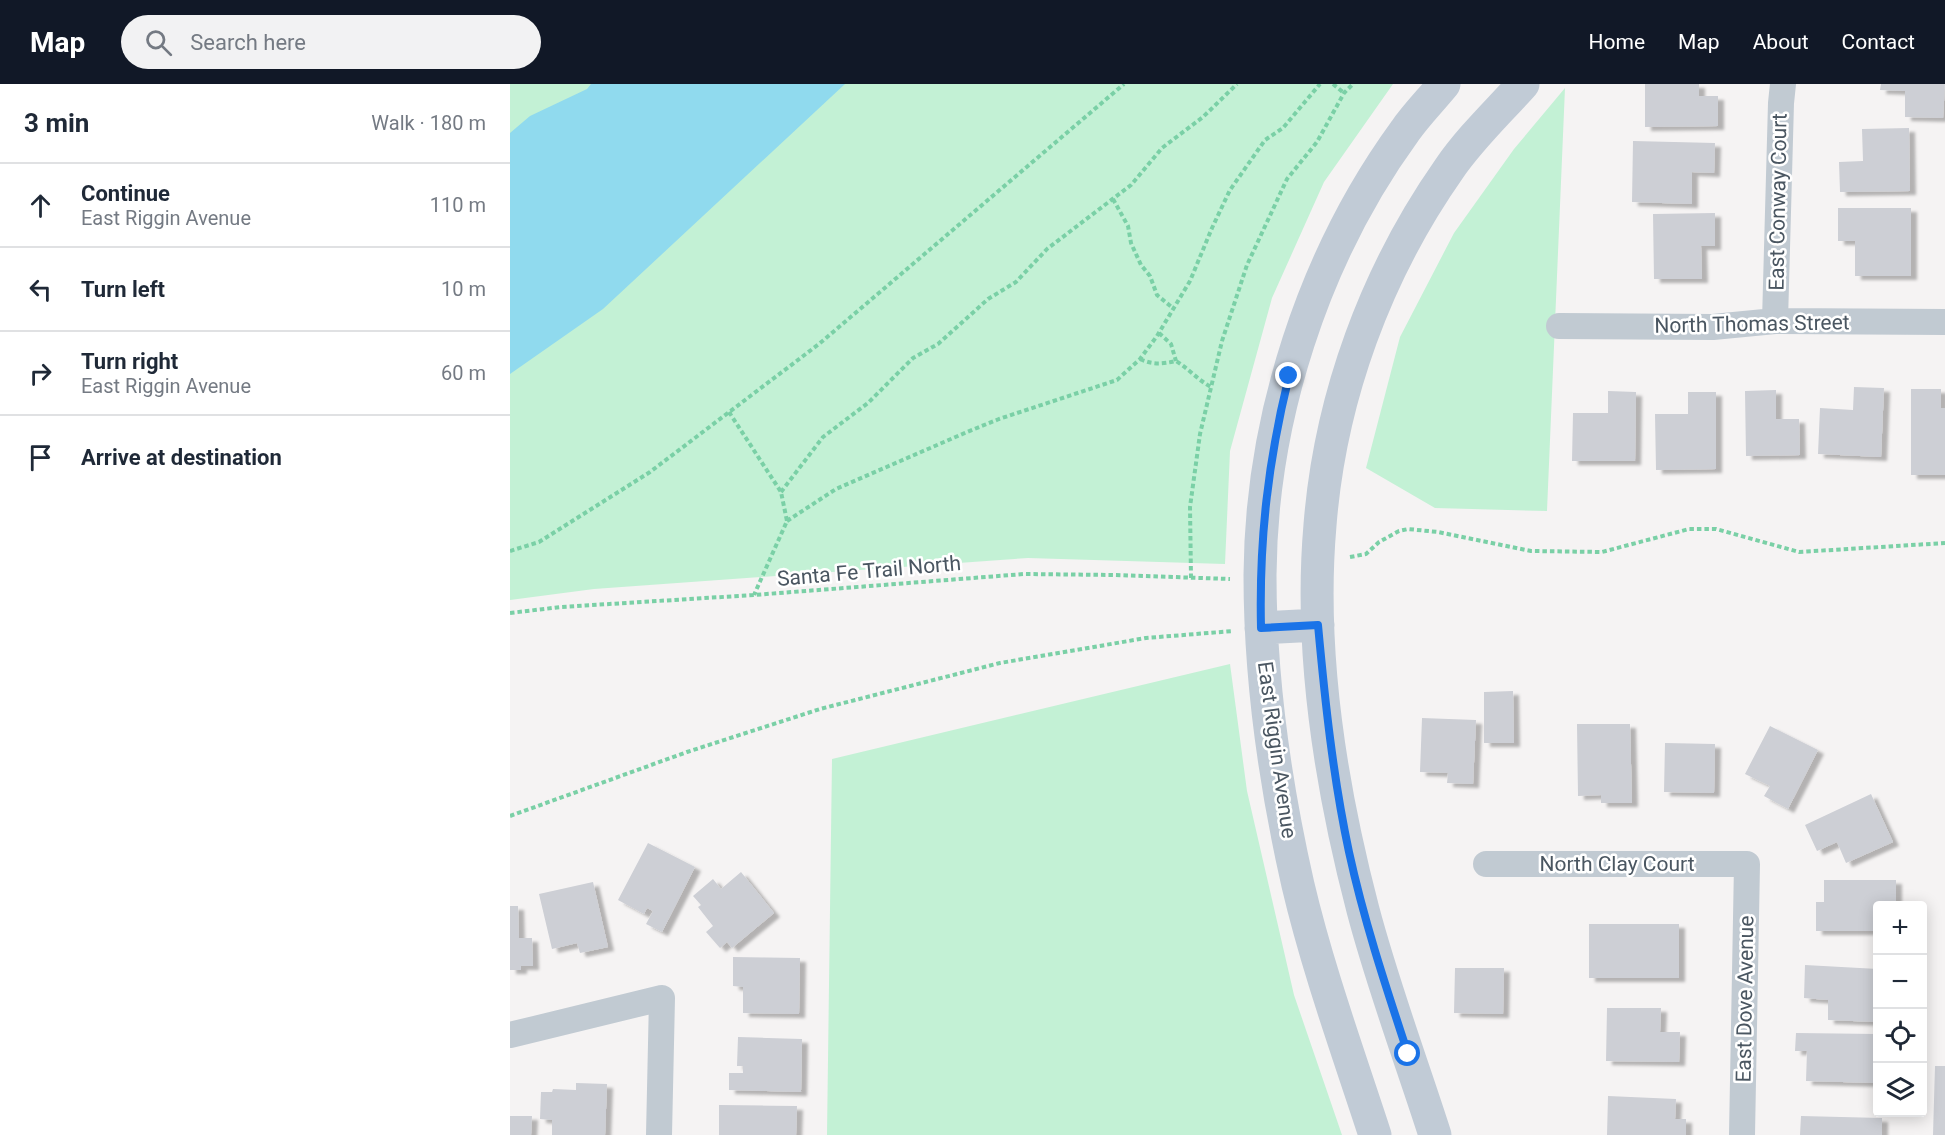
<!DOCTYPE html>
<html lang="en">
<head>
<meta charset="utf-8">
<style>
	:root { --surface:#fff; --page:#f2f2f3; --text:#1f2937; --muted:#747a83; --line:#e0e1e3; --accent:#111827 }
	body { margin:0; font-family:Roboto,sans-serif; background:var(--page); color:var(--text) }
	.controls { position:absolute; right:18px; bottom:18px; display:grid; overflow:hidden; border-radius:6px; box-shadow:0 3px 15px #0003 }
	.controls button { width:54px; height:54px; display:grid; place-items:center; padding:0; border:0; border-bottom:2px solid var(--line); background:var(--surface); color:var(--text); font:30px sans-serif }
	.stop { position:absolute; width:18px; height:18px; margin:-14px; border:4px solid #1a73e8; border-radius:50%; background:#fff }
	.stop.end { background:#1a73e8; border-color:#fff; box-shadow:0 2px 6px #0008 }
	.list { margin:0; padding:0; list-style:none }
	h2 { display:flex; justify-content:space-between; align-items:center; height:78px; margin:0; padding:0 24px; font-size:26px }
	h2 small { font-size:20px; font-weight:400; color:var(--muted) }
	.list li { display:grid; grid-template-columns:39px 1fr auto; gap:18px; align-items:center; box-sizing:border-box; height:84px; padding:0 24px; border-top:2px solid var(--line) }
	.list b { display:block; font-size:22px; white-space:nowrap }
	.list p { margin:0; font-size:20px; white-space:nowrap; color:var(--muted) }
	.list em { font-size:20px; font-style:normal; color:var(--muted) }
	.icon { flex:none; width:33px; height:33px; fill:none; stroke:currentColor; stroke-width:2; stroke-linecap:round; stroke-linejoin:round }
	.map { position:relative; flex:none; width:1435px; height:1051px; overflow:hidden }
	header { display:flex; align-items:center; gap:36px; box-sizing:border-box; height:84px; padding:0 30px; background:var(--accent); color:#fff }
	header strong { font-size:28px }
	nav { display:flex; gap:33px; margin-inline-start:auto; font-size:21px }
	.search { width:420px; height:54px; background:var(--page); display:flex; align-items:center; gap:15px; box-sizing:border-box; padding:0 21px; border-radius:33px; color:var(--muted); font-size:22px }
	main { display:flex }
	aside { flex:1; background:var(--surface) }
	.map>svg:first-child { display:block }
	.green { fill:#c3f1d5 }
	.water { fill:#90daee }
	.building { fill:#cdcfd5; filter:url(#shadow) }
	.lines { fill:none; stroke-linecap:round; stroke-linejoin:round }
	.path { stroke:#7ad0a6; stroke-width:4; stroke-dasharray:4.5 3; stroke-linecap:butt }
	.street { stroke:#c1cad2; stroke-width:26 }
	.secondary { stroke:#c1cbd6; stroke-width:33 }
	.route { stroke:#1a73e8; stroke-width:8 }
	.labels { text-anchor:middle; stroke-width:5; stroke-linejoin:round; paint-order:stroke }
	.street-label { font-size:21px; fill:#4a5661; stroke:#fff }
</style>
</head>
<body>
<header>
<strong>Map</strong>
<div class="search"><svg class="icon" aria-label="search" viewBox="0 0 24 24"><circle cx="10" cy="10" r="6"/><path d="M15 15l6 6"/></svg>Search here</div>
<nav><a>Home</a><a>Map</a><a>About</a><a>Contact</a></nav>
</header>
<main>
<aside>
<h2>3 min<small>Walk · 180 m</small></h2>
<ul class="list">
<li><svg class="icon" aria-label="ahead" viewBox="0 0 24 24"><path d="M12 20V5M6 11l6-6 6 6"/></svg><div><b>Continue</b><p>East Riggin Avenue</p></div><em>110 m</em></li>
<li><svg class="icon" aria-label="left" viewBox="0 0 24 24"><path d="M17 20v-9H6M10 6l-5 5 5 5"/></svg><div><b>Turn left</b></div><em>10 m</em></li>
<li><svg class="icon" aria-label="right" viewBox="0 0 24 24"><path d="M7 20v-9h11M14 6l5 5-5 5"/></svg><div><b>Turn right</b><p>East Riggin Avenue</p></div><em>60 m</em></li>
<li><svg class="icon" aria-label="arrive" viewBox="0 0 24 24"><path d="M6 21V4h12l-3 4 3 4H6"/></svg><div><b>Arrive at destination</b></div></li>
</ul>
</aside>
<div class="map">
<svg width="1435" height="1051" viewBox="0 0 1435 1051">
	<defs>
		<filter id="shadow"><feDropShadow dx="6" dy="4" stdDeviation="1.5" flood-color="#0004"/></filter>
	</defs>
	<rect width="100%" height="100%" fill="#f5f3f3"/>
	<path class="green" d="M0 0H883L814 98 762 214 720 367 715 480 518 474 84 505 0 516Z
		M1055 4 1037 427 925 424 856 384 890 253 944 149 1004 65Z
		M720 580 737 707 784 911 832 1051H317L322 675Z"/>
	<path class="water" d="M81 0H335L93 225 0 290V49L20 32 77 5Z"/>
	<path class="building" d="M1135 0H1189V12H1208V42L1135 43Z
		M1371 0H1435L1433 34 1395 33V7L1370 6Z
		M1399 44 1400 107 1330 108 1329 78 1353 77 1352 45Z
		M1123 57 1205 59 1204 89 1182 88V120L1122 118Z
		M1328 124H1401V192H1345V157H1328Z
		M1205 129V162H1191L1192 195H1144L1143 130Z
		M1344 303 1374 304 1371 373 1308 370 1310 324 1343 326Z
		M1401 305H1431V324H1435V391H1401Z
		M1266 306V335H1289L1290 371 1236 372 1235 307Z
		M1098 307 1126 308 1125 377H1062L1063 329H1098Z
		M1178 308H1206V385L1146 386 1145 330H1178Z
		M1003 607 1004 659H974V608Z
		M912 634 966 636 963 700 937 699 938 689 910 688Z
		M1067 640H1120L1122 719H1091V711L1068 712Z
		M1260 642 1308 666 1278 725 1254 712 1260 702 1235 690Z
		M1155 659 1205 660 1204 709 1154 708Z
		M1361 710 1383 758 1336 779 1327 758 1307 767 1295 741Z
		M138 759 185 783 152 848 136 840 143 827 137 824 134 830 108 816Z
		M231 788 264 829 222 864 217 858 210 864 196 848 203 842 188 823 191 821 183 812 203 795 211 805Z
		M1314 796H1386V822H1368V847H1306V818H1314Z
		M83 798 98 863 70 869 67 859 42 865 29 810Z
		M0 822H8L9 854H22L23 882H11V886H0Z
		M1079 840H1169V894H1079Z
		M223 873 290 874 289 930 233 929V903L223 902Z
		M1295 881 1368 885V938L1318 936V916L1294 914Z
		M945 884H994L993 930 944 929Z
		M1097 924H1151L1150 948H1170L1169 978 1096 977Z
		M1286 949 1368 950V999L1296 997 1297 967H1285Z
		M228 953 292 955 291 1008 219 1006V989H233V982H227Z
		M1425 982H1435V1051H1423Z
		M66 999 97 1000 95 1051H42V1036L30 1035 31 1008H42L43 1005 66 1006Z
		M1098 1012 1166 1015 1165 1035H1176V1051H1097Z
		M209 1021 287 1022 286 1051H209Z
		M0 1032H22L21 1051H0Z
		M1291 1032 1372 1034V1051H1290Z"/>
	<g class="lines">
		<path class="path" d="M823 0 834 9
			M603 115 618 142 621 159 631 181 640 192 647 211 664 225
			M649 249 661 260 666 277
			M630 275C643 281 652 280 666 277 679 285 688 296 701 303
			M219 328 271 408 277 437 244 511
			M271 408 313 353 358 319 403 274 428 260 478 215 506 198 537 165 621 101 652 64 693 33 727 0
			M277 437 326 405 457 348 489 335 607 296 630 275 647 252 680 197 702 144 720 106 755 56 773 44 810 0
			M0 467 29 458 140 388 309 260 614 0
			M840 473 856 470 869 458 889 447 898 445 928 448 1021 467 1092 468 1179 445H1206L1289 468 1435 459
			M681 494 680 423 690 350 712 257 737 181 777 95 807 58 834 9 843 0
			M0 529 51 523 244 511 514 490 605 491 720 495
			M0 732 177 668 310 625 490 579 636 554 723 547"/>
		<path class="street" d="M1265 237 1271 19 1273 0
			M1049 242 1203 243 1265 237 1435 238
			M976 780H1237L1232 1051
			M0 951 152 914 149 1051"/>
		<path class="secondary" d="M751 544 808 541
			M865 1051C838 968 808 886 788 801 765 700 750 595 750 491 751 336 803 173 895 47 906 31 921 16 934 0
			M925 1051C901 976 873 902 853 826 821 704 799 567 810 441 820 314 866 189 939 85 960 54 989 27 1013 0"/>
	</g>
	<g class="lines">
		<path class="route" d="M779 292C758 377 749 456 751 544L808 541C815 617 823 693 839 768 854 837 876 903 898 970"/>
	</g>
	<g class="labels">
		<g class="street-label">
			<text transform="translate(1268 118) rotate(-89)" y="7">East Conway Court</text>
			<text transform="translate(1242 240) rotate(-1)" y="7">North Thomas Street</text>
			<text transform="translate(359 487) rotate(-5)" y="7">Santa Fe Trail North</text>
			<text transform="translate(767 666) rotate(82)" y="7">East Riggin Avenue</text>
			<text x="1107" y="787">North Clay Court</text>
			<text transform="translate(1235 915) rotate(-89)" y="7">East Dove Avenue</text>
		</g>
	</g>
</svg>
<div class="controls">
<button>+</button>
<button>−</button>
<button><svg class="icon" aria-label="locate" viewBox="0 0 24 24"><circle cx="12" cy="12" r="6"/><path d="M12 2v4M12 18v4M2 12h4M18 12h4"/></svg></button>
<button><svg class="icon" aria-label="layers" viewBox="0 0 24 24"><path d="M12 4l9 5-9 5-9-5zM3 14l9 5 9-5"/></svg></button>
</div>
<div class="stop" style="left:898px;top:970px"></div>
<div class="stop end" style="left:779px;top:292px"></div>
</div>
</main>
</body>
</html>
